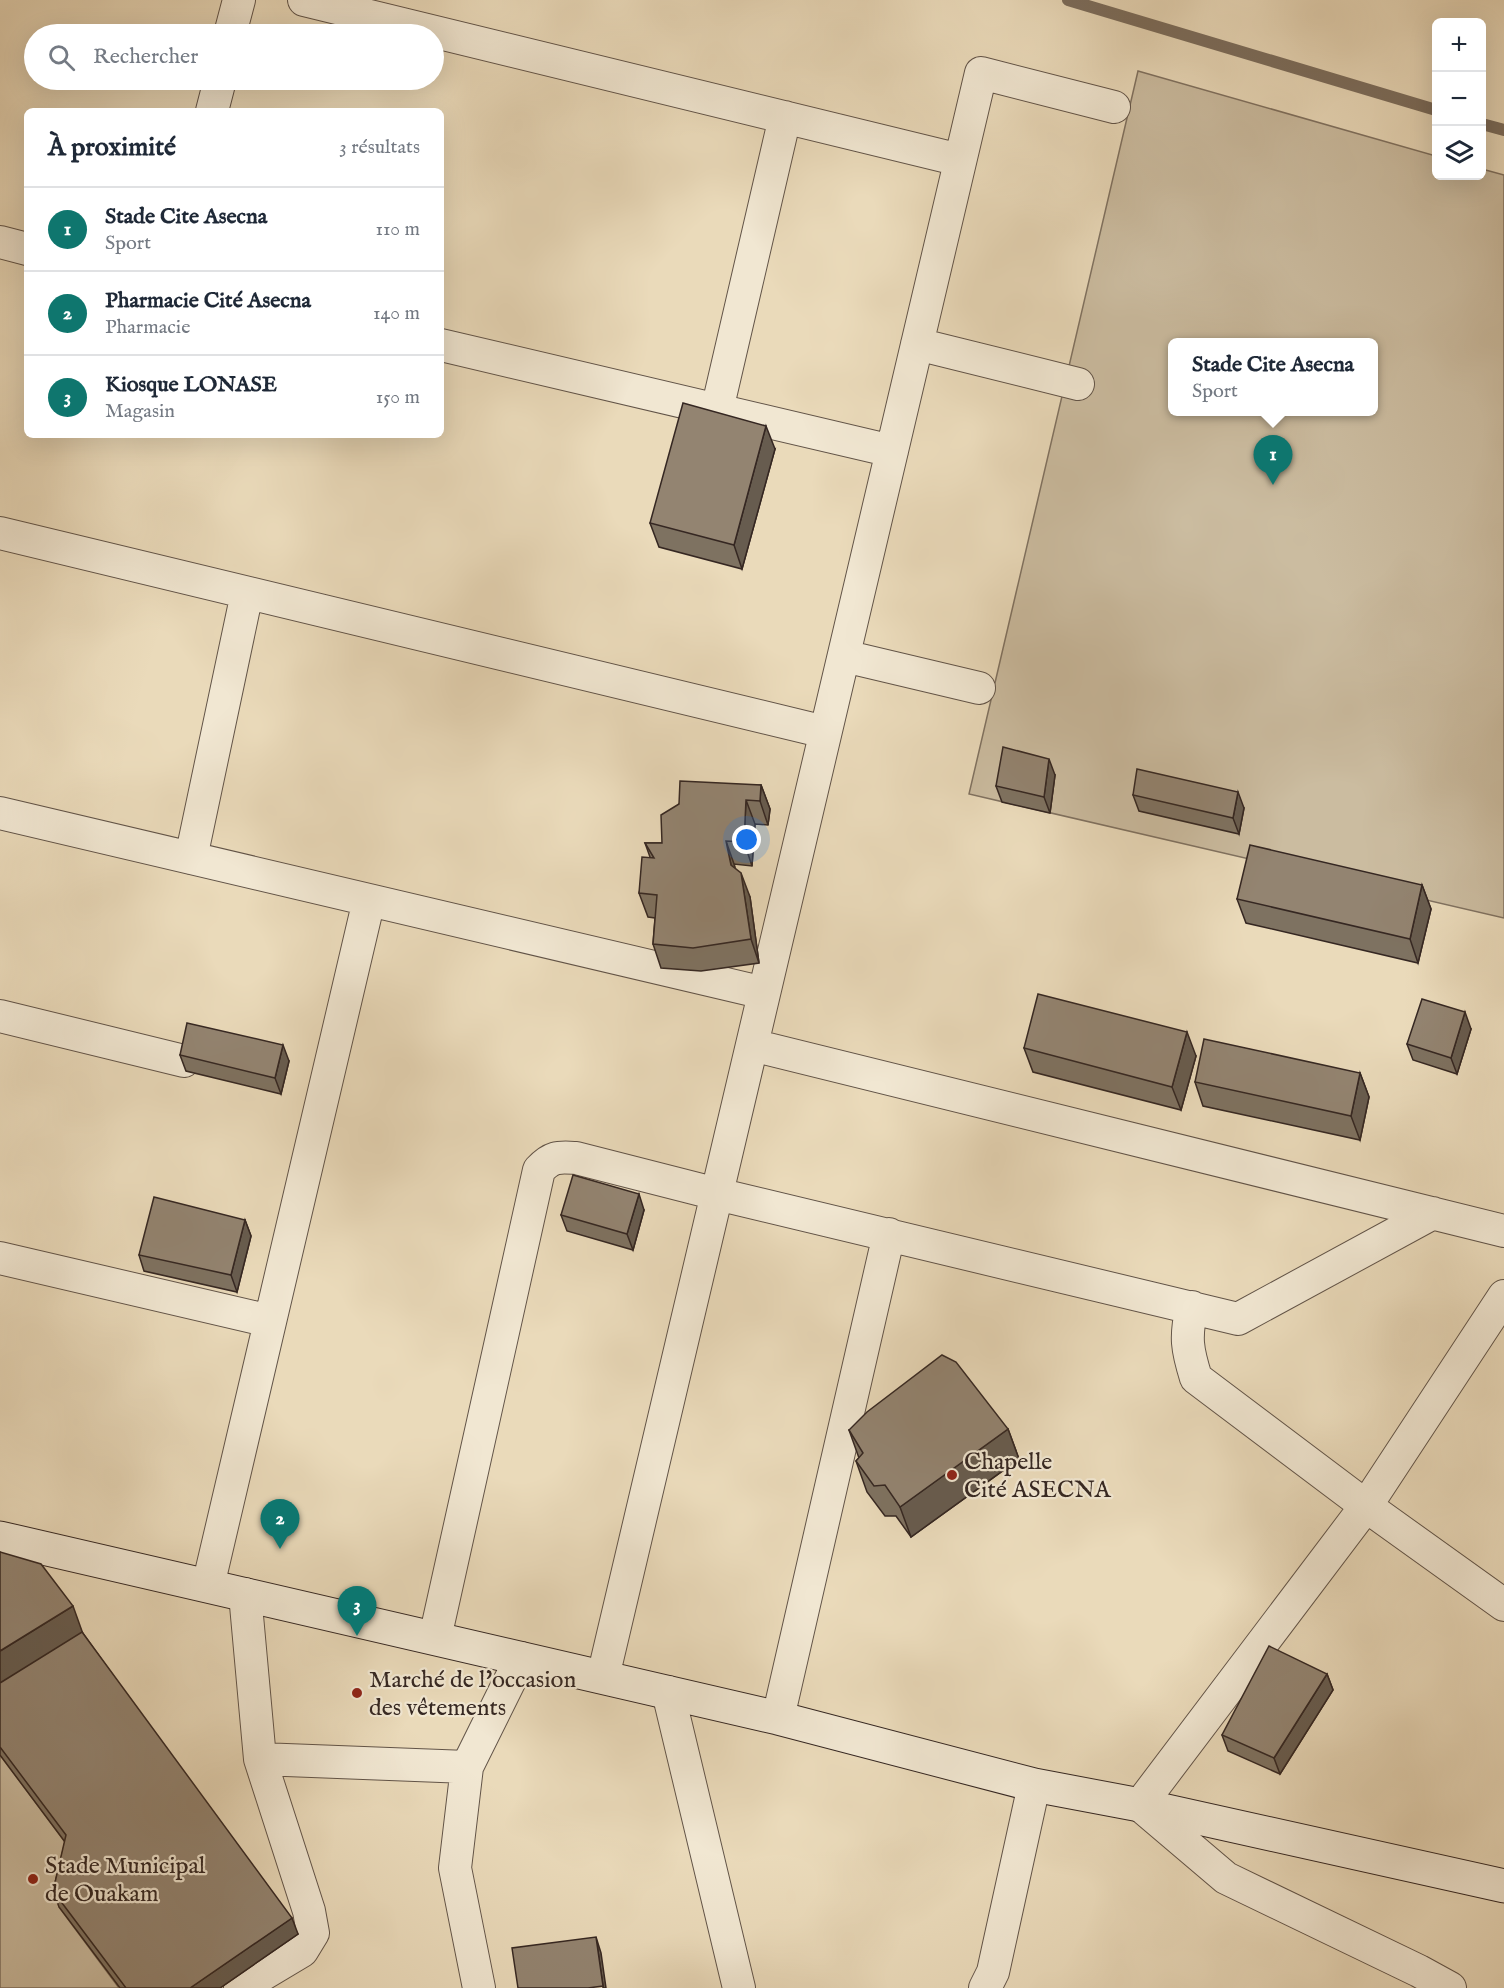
<!DOCTYPE html>
<html lang="fr">
<head>
<meta charset="utf-8">
<style>
	:root { --surface:#fff; --page:#f6f6f7; --text:#1f2937; --muted:#747a83; --line:#e0e1e3; --accent:#0f766e }
	body { margin:0; font-family:"IM FELL English",serif; background:var(--page); color:var(--text) }
	.controls { position:absolute; right:18px; top:18px; display:grid; overflow:hidden; border-radius:9px; box-shadow:0 6px 24px #0002 }
	.controls button { width:54px; height:54px; display:grid; place-items:center; padding:0; border:0; border-bottom:2px solid var(--line); background:var(--surface); color:var(--text); font:30px sans-serif }
	.you { position:absolute; left:747px; top:840px; width:21px; height:21px; margin:-15px; border:4px solid #fff; border-radius:50%; background:#1a73e8; box-shadow:0 0 0 9px #1a73e833 }
	.badge { display:grid; place-items:center; width:39px; height:39px; border-radius:50%; background:var(--accent); color:#fff; font-size:20px; font-weight:700 }
	.pin { position:absolute; translate:-50% -50px; filter:drop-shadow(0 2px 3px #0008) }
	.pin::after { content:''; position:absolute; top:32px; width:21px; height:18px; background:inherit; clip-path:polygon(0 0,100% 0,50% 100%) }
	.popup { position:absolute; left:1168px; top:338px; width:210px; height:78px; box-sizing:border-box; display:grid; place-content:center; border-radius:9px; background:var(--surface); filter:drop-shadow(0 2px 4px #0005); font-size:20px; white-space:nowrap; color:var(--muted) }
	.popup b { font-size:22px; color:var(--text) }
	.popup::after { content:''; position:absolute; left:50%; top:100%; margin-left:-12px; border:12px solid transparent; border-top-color:var(--surface) }
	.list { margin:0; padding:0; list-style:none }
	h2 { display:flex; justify-content:space-between; align-items:center; height:78px; margin:0; padding:0 24px; font-size:26px }
	h2 small { font-size:20px; font-weight:400; color:var(--muted) }
	.list li { display:grid; grid-template-columns:39px 1fr auto; gap:18px; align-items:center; box-sizing:border-box; height:84px; padding:0 24px; border-top:2px solid var(--line) }
	.list b { display:block; font-size:22px; white-space:nowrap }
	.list p { margin:0; font-size:20px; white-space:nowrap; color:var(--muted) }
	.list em { font-size:20px; font-style:normal; color:var(--muted) }
	.icon { flex:none; width:33px; height:33px; fill:none; stroke:currentColor; stroke-width:2; stroke-linecap:round; stroke-linejoin:round }
	.map { position:relative; flex:none; width:1504px; height:1988px; overflow:hidden }
	.search { position:absolute; background:var(--surface); box-shadow:0 6px 24px #0002; left:24px; top:24px; width:420px; height:66px; display:flex; align-items:center; gap:15px; box-sizing:border-box; padding:0 21px; border-radius:33px; color:var(--muted); font-size:22px }
	.panel { position:absolute; background:var(--surface); box-shadow:0 6px 24px #0002; left:24px; top:108px; width:420px; height:330px; border-radius:9px }
	.map>svg:first-child { display:block }
	.grass { fill:#cbbca0; stroke:#807261; stroke-width:1.5; fill-rule:evenodd }
	.lines { fill:none; stroke-linecap:round; stroke-linejoin:round }
	.stream { stroke:#7c6e5e; stroke-width:12 }
	.street-casing { stroke:#625448; stroke-width:34 }
	.secondary-casing { stroke:#352722; stroke-width:35 }
	.street { stroke:#f1e7d2; stroke-width:32 }
	.secondary { stroke:#f1e7d2; stroke-width:33 }
	.wall { fill:#7e7261; stroke:#352722; stroke-width:1.5 }
	.shaded-wall { fill:#675c4f; stroke:#352722; stroke-width:1.5 }
	.building { fill:#938471; stroke:#352722; stroke-width:1.5 }
	.poi-dot { fill:#8f2418; stroke:#f1e7d2; stroke-width:2 }
	.labels { text-anchor:middle; stroke-width:4.5; stroke-linejoin:round; paint-order:stroke }
	.poi-label { font-size:24px; fill:#352722; stroke:#f1e7d2; text-anchor:start }
</style>
</head>
<body>
<div class="map">
<svg width="1504" height="1988" viewBox="0 0 1504 1988">
	<rect width="100%" height="100%" fill="#eadaba"/>
	<filter id="stains"><feTurbulence type="fractalNoise" baseFrequency=".00333" numOctaves="4"/><feColorMatrix values="0 0 0 0 .2 0 0 0 0 .09 0 0 0 0 .02 0 0 0 .5 -.17"/></filter>
	<radialGradient id="worn" r=".72"><stop offset=".6" stop-color="#630" stop-opacity="0"/><stop offset="1" stop-color="#630" stop-opacity=".3"/></radialGradient>
	<path class="grass" d="M1138 71 1436 156V176H1482V169L1504 175V918L969 794ZM1172 342H1374V412H1172Z
		M0 1755 72 1851 59 1907 119 1988H0Z"/>
	<g class="lines">
		<path class="stream" d="M1068 0 1436 110
			M1482 124 1504 130"/>
		<defs>
			<path id="street" d="M304 0 960 160
				M230 34 239 0
				M212 111 220 80
				M0 242 27 249
				M917 344 1078 384
				M441 345 892 451
				M717 410 785 117
				M0 533 825 732
				M844 656 979 688
				M0 813 764 993
				M191 858 247 593
				M0 1016 184 1061
				M752 1045 1504 1231
				M0 1258 270 1321
				M1192 1307C1185 1337 1187 1349 1196 1378L1366 1506 1504 1605
				M208 1586 369 900
				M435 1638 539 1170C552 1156 558 1157 576 1158L717 1194 1238 1319 1433 1213
				M603 1677 981 73 1114 107
				M668 1692 739 1988
				M778 1718 889 1234
				M260 1759 467 1767
				M240 1988 302 1951 313 1933 309 1911 260 1759 245 1594
				M479 1988 455 1868 467 1767 521 1658
				M985 1988 993 1972 1034 1785
				M1450 1988 1419 1971 1226 1878 1140 1805 1366 1506 1504 1296"/>
			<path id="secondary" d="M0 1538 778 1718 1034 1785 1140 1805 1504 1886"/>
		</defs>
		<use href="#street" class="street-casing"/>
		<use href="#secondary" class="secondary-casing"/>
		<use href="#street" class="street"/>
		<use href="#secondary" class="secondary"/>
	</g>
	<path class="wall" d="M775 449 742 569 659 547 650 523Z
		M1055 775 1050 813 1002 802 996 786Z
		M761 785 770 809 768 825 755 824 752 866 734 864 735 868 750 897 759 963 701 971 661 968 653 944 655 918 648 917 639 893 650 857 645 843H662L679 804Z
		M1133 795 1244 808 1239 834 1139 811Z
		M1422 885 1431 909 1418 963 1246 923 1237 899Z
		M1471 1029 1457 1074 1413 1060 1407 1044Z
		M1024 1048 1196 1056 1181 1110 1033 1072Z
		M180 1055 289 1061 281 1094 186 1071Z
		M1360 1073 1369 1097 1360 1140 1203 1106 1195 1082Z
		M644 1210 633 1250 567 1231 561 1215Z
		M245 1220 251 1236 237 1292 144 1271 139 1255Z
		M1008 1429 1019 1459 911 1537 896 1516H885L867 1492 856 1461 859 1458 849 1430Z
		M0 1552 82 1632 298 1934 220 1988H120L59 1907 53 1891 65 1842 0 1755Z
		M1327 1674 1333 1690 1280 1774 1228 1751 1222 1735Z"/>
	<path class="shaded-wall" d="M766 426 775 449 742 569 734 545Z
		M1049 759 1055 775 1050 813 1044 797Z
		M761 785 770 809 768 825 760 801Z
		M1238 792 1244 808 1239 834 1233 818Z
		M746 800 755 824 752 866 744 842Z
		M726 841 734 864 740 889 731 865Z
		M741 873 750 897 759 963 751 939Z
		M1422 885 1431 909 1418 963 1410 939Z
		M1465 1012 1471 1029 1457 1074 1451 1058Z
		M1187 1032 1196 1056 1181 1110 1172 1087Z
		M283 1045 289 1061 281 1094 275 1078Z
		M1360 1073 1369 1097 1360 1140 1351 1116Z
		M639 1194 644 1210 633 1250 627 1234Z
		M245 1220 251 1236 237 1292 231 1275Z
		M1008 1429 1019 1459 911 1537 900 1507Z
		M73 1606 88 1648 0 1702V1651Z
		M1327 1674 1333 1690 1280 1774 1274 1758Z
		M292 1918 298 1934 220 1988H190Z
		M596 1937 601 1953 606 1988H603V1986Z"/>
	<path class="building" d="M683 403 766 426 734 545 650 523Z
		M1003 747 1049 759 1044 797 996 786Z
		M1137 769 1238 792 1233 818 1133 795Z
		M680 781 761 785 760 801 746 800 744 842 726 841 731 865 741 873 751 939 693 948 653 944 657 895 639 893 642 857 654 858 645 843H662L661 815 679 804Z
		M1250 845 1422 885 1410 939 1237 899Z
		M1038 994 1187 1032 1172 1087 1024 1048Z
		M1422 999 1465 1012 1451 1058 1407 1044Z
		M187 1023 283 1045 275 1078 180 1055Z
		M1204 1039 1360 1073 1351 1116 1195 1082Z
		M573 1175 639 1194 627 1234 561 1215Z
		M154 1197 245 1220 231 1275 139 1255Z
		M942 1355 956 1362 1008 1429 900 1507 885 1485 874 1486 856 1461 863 1453 849 1430 867 1412Z
		M0 1552 41 1564 73 1606 0 1651Z
		M82 1632 292 1918 190 1988H126L53 1891 66 1835 0 1747V1683Z
		M1269 1646 1327 1674 1274 1758 1222 1735Z
		M596 1937 603 1986 588 1988H518L512 1948Z"/>
	<g class="poi-dot">
		<circle cx="952" cy="1475" r="6"/>
		<circle cx="357" cy="1693" r="6"/>
		<circle cx="33" cy="1879" r="6"/>
	</g>
	<g class="labels">
		<g class="poi-label">
			<text x="964" y="1469">Chapelle<tspan x="964" dy="28">Cité ASECNA</tspan></text>
			<text x="369" y="1687">Marché de l'occasion<tspan x="369" dy="28">des vêtements</tspan></text>
			<text x="45" y="1873">Stade Municipal<tspan x="45" dy="28">de Ouakam</tspan></text>
		</g>
	</g>
	<rect width="100%" height="100%" filter="url(#stains)"/>
	<rect width="100%" height="100%" fill="url(#worn)"/>
</svg>
<div class="controls">
<button>+</button>
<button>−</button>
<button><svg class="icon" aria-label="layers" viewBox="0 0 24 24"><path d="M12 4l9 5-9 5-9-5zM3 14l9 5 9-5"/></svg></button>
</div>
<div class="you"></div>
<div class="pin badge" style="left:1273px;top:485px">1</div>
<div class="popup"><b>Stade Cite Asecna</b>Sport</div>
<div class="pin badge" style="left:280px;top:1549px">2</div>
<div class="pin badge" style="left:357px;top:1636px">3</div>
<div class="search"><svg class="icon" aria-label="search" viewBox="0 0 24 24"><circle cx="10" cy="10" r="6"/><path d="M15 15l6 6"/></svg>Rechercher</div>
<section class="panel">
<h2>À proximité<small>3 résultats</small></h2>
<ul class="list">
<li><span class="badge">1</span><div><b>Stade Cite Asecna</b><p>Sport</p></div><em>110 m</em></li>
<li><span class="badge">2</span><div><b>Pharmacie Cité Asecna</b><p>Pharmacie</p></div><em>140 m</em></li>
<li><span class="badge">3</span><div><b>Kiosque LONASE</b><p>Magasin</p></div><em>150 m</em></li>
</ul>
</section>
</div>
</body>
</html>
